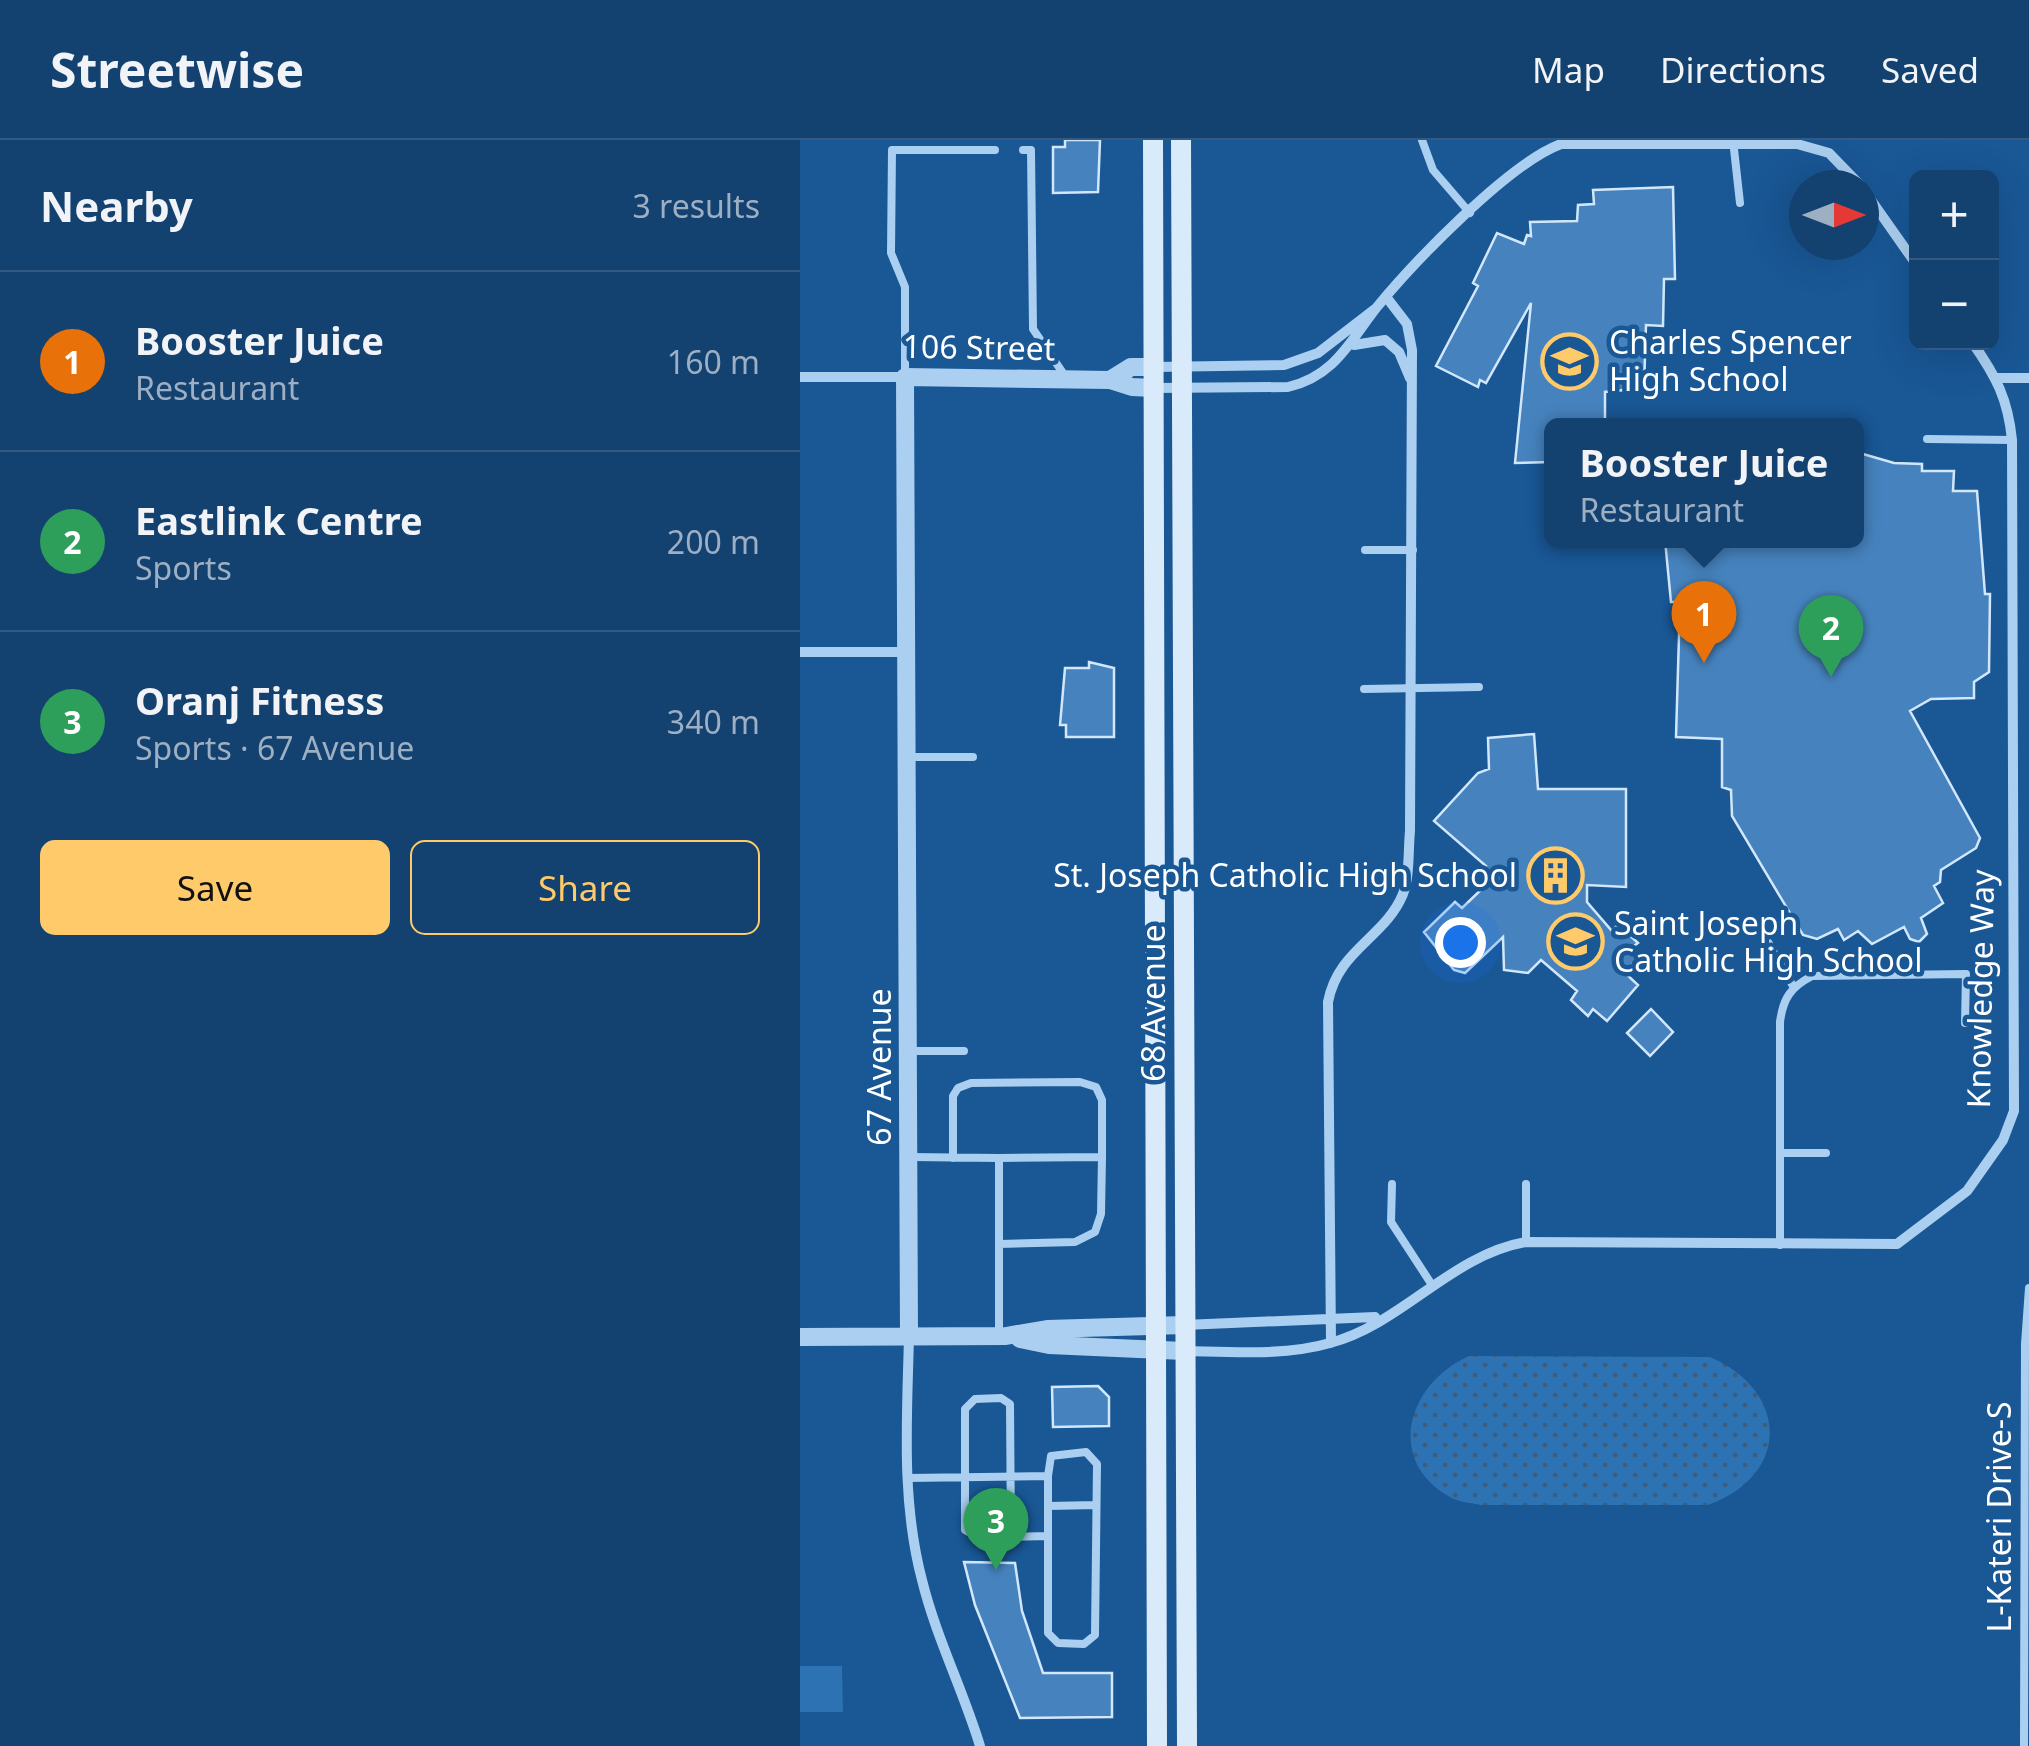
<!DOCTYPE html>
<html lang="en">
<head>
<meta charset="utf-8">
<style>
	:root { --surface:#134170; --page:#204c78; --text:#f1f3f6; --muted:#9dafc3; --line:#325a83; --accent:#ffcb6a }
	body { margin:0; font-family:"Noto Sans",sans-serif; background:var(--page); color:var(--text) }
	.controls { position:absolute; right:30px; top:30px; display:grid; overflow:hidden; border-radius:15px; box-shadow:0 10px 40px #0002 }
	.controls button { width:90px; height:90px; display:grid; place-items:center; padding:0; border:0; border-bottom:2px solid var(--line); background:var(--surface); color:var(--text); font:50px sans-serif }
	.compass { position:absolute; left:989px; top:30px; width:90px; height:90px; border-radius:50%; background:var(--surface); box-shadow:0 10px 40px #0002; rotate:90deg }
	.you { position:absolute; left:660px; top:802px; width:35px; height:35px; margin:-25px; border:8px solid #fff; border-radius:50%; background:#1a73e8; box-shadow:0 0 0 15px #1a73e833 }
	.badge { display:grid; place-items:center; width:65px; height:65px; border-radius:50%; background:var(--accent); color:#fff; font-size:32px; font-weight:700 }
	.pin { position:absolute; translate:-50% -82px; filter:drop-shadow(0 2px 5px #0008) }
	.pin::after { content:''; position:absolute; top:52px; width:35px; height:30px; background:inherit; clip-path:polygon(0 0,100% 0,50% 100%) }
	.popup { position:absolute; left:744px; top:278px; width:320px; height:130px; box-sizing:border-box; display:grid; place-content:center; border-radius:15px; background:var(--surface); filter:drop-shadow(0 2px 8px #0005); font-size:32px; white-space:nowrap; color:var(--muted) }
	.popup b { font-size:38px; color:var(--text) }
	.popup::after { content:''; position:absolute; left:50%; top:100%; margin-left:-20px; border:20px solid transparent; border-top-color:var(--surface) }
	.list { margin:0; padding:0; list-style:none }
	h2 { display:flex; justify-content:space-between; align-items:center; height:130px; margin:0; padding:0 40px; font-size:42px }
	h2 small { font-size:32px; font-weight:400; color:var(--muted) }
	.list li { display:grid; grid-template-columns:65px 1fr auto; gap:30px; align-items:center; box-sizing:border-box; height:180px; padding:0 40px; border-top:2px solid var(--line) }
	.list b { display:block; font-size:38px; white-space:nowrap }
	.list p { margin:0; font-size:32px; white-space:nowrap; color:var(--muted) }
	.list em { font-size:32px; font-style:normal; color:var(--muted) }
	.actions { display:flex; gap:20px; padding:30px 40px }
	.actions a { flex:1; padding:22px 0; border:2px solid var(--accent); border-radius:15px; text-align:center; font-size:35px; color:var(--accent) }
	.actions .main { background:var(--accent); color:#111 }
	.map { position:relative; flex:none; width:1229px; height:1606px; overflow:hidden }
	header { display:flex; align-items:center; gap:60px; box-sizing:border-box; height:140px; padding:0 50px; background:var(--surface); border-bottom:2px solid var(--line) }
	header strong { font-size:48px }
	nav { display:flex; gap:55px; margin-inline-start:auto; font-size:35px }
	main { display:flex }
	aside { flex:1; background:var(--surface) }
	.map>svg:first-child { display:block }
	.grass { fill:url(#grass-dots) }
	.park { fill:#2d72b3 }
	.building { fill:#4683be; stroke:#d2e7fb; stroke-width:2.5 }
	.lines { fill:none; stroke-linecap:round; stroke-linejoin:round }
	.service { stroke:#abcff0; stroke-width:8 }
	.minor { stroke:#abcff0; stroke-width:10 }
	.tertiary { stroke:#abcff0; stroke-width:18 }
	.secondary { stroke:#d9eafb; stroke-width:20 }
	.labels { text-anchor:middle; stroke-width:9; stroke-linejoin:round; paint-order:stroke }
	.poi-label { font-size:32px; fill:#fff; stroke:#195795; text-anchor:start }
	.street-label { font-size:32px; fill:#fff; stroke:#195795 }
</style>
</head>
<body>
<header>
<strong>Streetwise</strong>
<nav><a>Map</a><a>Directions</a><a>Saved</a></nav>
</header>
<main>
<aside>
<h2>Nearby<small>3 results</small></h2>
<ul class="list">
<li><span class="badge" style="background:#e8710a">1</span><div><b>Booster Juice</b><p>Restaurant</p></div><em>160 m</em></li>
<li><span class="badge" style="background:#2e9e5b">2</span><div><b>Eastlink Centre</b><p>Sports</p></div><em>200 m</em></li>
<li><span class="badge" style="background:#2e9e5b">3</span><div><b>Oranj Fitness</b><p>Sports · 67 Avenue</p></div><em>340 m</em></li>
</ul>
<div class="actions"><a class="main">Save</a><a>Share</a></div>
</aside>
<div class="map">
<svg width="1229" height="1606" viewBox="0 0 1229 1606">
	<defs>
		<pattern id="grass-dots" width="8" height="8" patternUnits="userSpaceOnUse" patternTransform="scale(2.5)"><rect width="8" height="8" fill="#2d72b3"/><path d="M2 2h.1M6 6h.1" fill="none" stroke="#3e5d7a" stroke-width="1.8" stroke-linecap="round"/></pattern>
	</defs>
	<rect width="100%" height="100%" fill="#195795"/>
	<path class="grass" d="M669 1216 910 1217C989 1251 991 1335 908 1365H681C671 1363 658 1362 650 1357 584 1320 608 1243 669 1216Z"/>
	<path class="park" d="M0 1526H42L43 1572H0Z"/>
	<path class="building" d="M265 0H300L298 52 253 53V7H265Z
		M873 47 875 139H864L863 186 846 185 844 248 805 252V286H752V322L715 323 731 163 686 243 680 240 678 247 636 226 678 146 673 143 697 93 724 104 727 95 731 96 730 82 777 81 778 65 794 64 793 50Z
		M1056 312 1094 323 1122 324V331H1154L1153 351H1177L1185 454H1190L1189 532 1174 542V558L1131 559 1110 571 1180 698 1176 708 1141 730 1140 742 1134 746 1143 763 1121 778 1127 794 1119 802 1110 799 1104 787 1072 804 1058 791 1044 800 1038 789 1017 799 1003 795 932 676 931 650 922 647V599L876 597 880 462H871L865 400H1056Z
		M289 522 314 528V597H266V585H260L265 528H289Z
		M734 594 738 649H826V747L787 745V762L812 791 818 784 838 803 830 809 838 818 825 833 838 845 807 881 793 869 788 876 771 860 777 851 741 820 728 833 704 830 703 797 665 833 654 830 624 792 655 762 662 768 684 747 686 726 634 681 678 633 689 629 688 598Z
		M851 869 873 892 850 916 827 893Z
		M298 1246 309 1257V1286L253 1287 252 1247Z
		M164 1422 215 1423 222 1471 243 1533H312V1577L220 1578 175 1465Z"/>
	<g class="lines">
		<path class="service" d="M622 0 633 30 670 73
			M933 0 940 63
			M223 10H231L233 189 265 236
			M105 235V147L91 113 92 10H195
			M1127 299 1212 300
			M565 410H613
			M564 549 679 547
			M107 617H173
			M960 788 993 846
			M111 911H164
			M980 1013H1026
			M110 1017 199 1018V1196
			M153 1018V956L158 948 171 943 280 942 296 947 302 960V1017
			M592 1044 591 1082 632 1145
			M726 1102V1044
			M199 1104 275 1102 295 1092 301 1074 302 1017 199 1018
			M980 1105V882C983 858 991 847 1012 836L1166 834 1165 883
			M108 1338 248 1336V1493L258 1503 284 1504 295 1495 297 1324 286 1312 251 1316 248 1336
			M248 1366 296 1365
			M211 1397 176 1396 165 1390V1269L175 1259 201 1258 210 1264 211 1397 248 1396
			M1224 1606 1225 1204 1229 1148"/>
		<path class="minor" d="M1064 50 1116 124
			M554 205 585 200 599 212 610 238
			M354 227 484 225 518 213 575 169
			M0 237H105
			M1198 238H1229
			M354 248 488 247C535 236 550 201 577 167 614 122 709 23 761 4H997L1029 13 1060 45
			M0 512H106
			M384 1185 575 1177
			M109 1197C107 1278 101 1361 122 1440 136 1497 163 1550 180 1606
			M531 1203 528 862C538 809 585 798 603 754 610 735 608 711 610 691L612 210 607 184 587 158
			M385 1211C431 1212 486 1216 530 1203 602 1184 651 1115 726 1102L1097 1104 1167 1051 1203 1000 1214 971 1212 300C1208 259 1196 236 1172 202"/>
		<path class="tertiary" d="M310 240 332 247 353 248
			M0 1197 206 1196 247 1189 384 1185
			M109 1197 105 237 310 240 331 227H354
			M220 1199 249 1205 384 1211"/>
		<path class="secondary" d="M353 0 357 1606
			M381 0 387 1606"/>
	</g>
	<defs>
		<symbol id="school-ring" viewBox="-11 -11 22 22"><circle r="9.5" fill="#195795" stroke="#ffcb6a" stroke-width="1.5"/><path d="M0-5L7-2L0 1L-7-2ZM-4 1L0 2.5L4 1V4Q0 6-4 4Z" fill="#ffcb6a"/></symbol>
		<symbol id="building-ring" viewBox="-11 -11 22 22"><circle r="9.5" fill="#195795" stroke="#ffcb6a" stroke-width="1.5"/><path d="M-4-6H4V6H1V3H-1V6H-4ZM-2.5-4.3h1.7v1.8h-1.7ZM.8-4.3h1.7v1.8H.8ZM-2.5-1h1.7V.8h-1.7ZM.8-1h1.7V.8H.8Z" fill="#ffcb6a"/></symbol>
	</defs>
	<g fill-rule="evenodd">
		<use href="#school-ring" x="738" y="190" width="63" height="63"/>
		<use href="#building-ring" x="724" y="704" width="63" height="63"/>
		<use href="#school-ring" x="744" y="770" width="63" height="63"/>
	</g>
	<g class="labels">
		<g class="poi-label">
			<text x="809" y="214">Charles Spencer<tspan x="809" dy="37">High School</tspan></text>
			<text x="717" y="747" text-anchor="end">St. Joseph Catholic High School</text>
			<text x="814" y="795">Saint Joseph<tspan x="814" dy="37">Catholic High School</tspan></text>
		</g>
		<g class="street-label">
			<text transform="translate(179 208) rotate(1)" y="11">106 Street</text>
			<text transform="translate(1181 849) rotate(-89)" y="11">Knowledge Way</text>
			<text transform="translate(354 863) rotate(-90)" y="11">68 Avenue</text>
			<text transform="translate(80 927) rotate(-90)" y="11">67 Avenue</text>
			<text transform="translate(1200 1377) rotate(-90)" y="11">L-Kateri Drive-S</text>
		</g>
	</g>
</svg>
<div class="controls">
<button>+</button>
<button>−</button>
</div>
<svg class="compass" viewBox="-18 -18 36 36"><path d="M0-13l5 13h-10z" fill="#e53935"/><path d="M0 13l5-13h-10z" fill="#9dafc3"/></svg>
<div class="you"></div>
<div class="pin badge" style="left:904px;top:523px;background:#e8710a">1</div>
<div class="popup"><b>Booster Juice</b>Restaurant</div>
<div class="pin badge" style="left:1031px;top:537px;background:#2e9e5b">2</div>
<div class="pin badge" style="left:196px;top:1430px;background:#2e9e5b">3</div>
</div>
</main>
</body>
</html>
